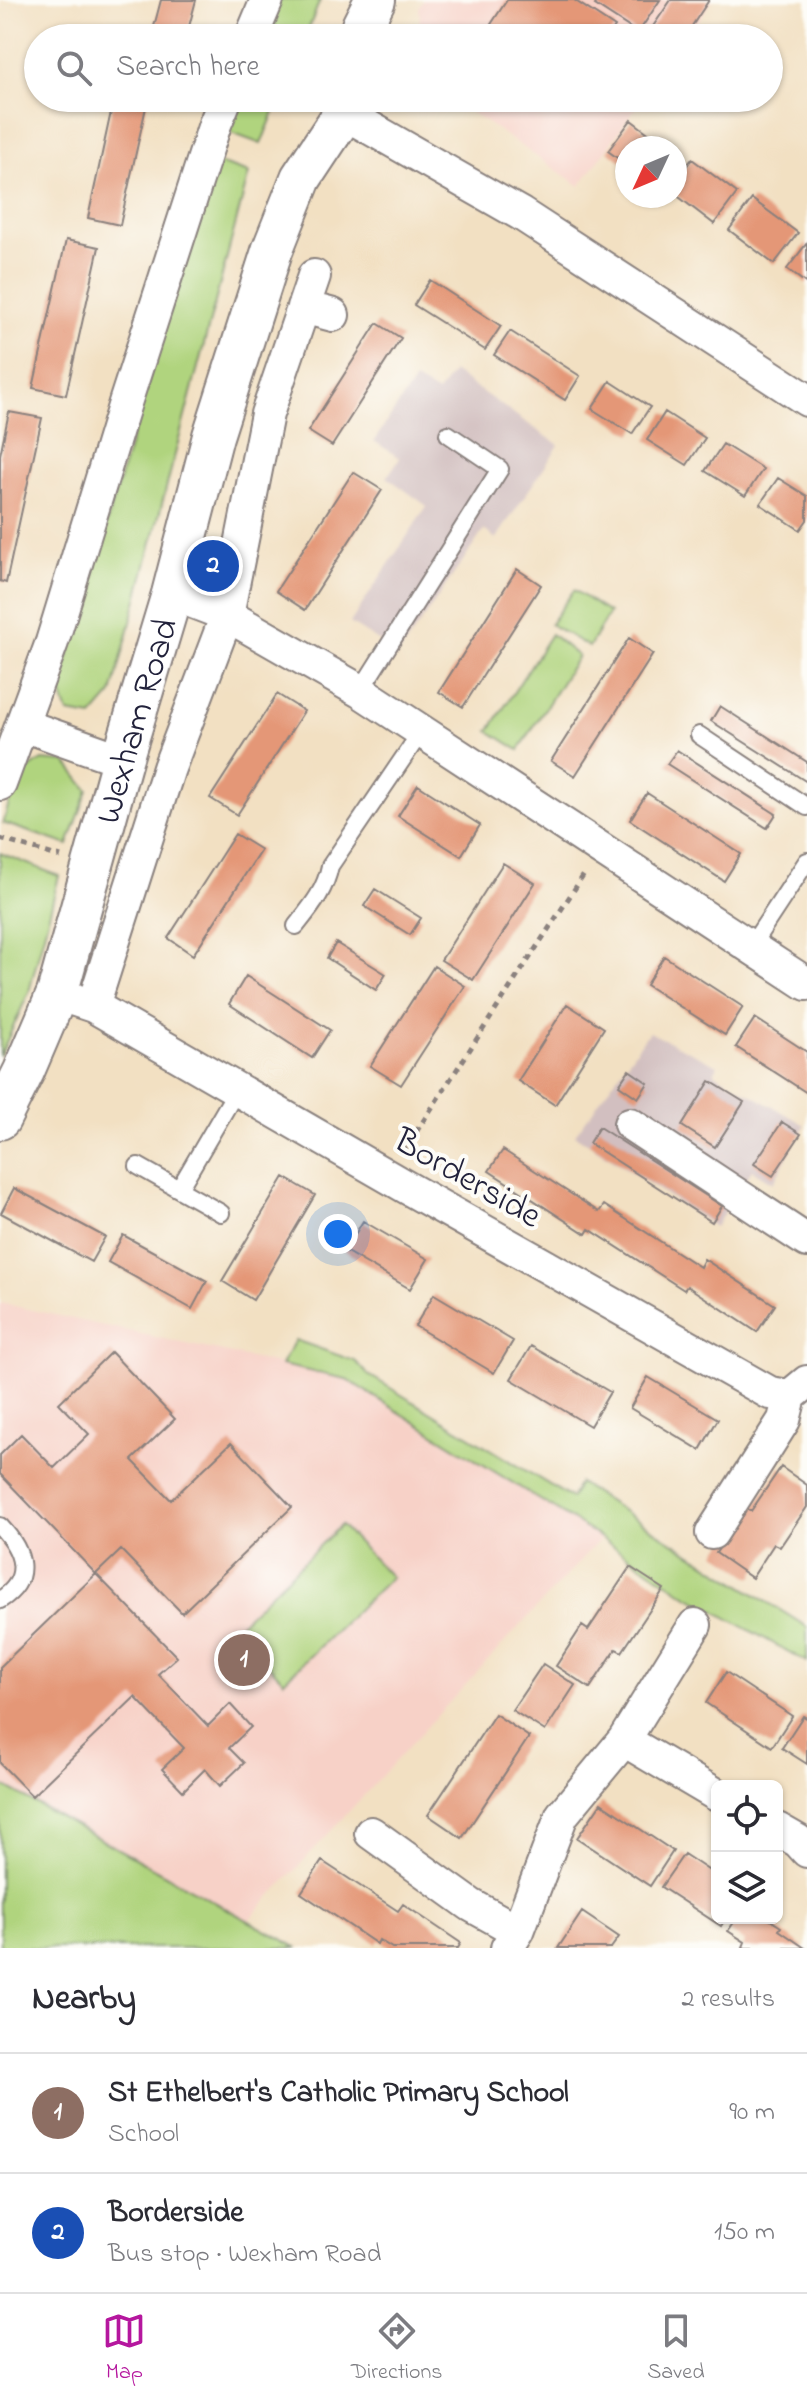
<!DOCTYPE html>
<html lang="en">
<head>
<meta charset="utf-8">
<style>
	:root { --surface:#fff; --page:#f2f2f3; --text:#2b2b33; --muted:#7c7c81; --line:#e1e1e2; --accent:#b5179e }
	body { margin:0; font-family:"Indie Flower",sans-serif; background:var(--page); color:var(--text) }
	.controls { position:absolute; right:24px; bottom:24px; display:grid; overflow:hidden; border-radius:12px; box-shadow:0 2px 6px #0004 }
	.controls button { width:72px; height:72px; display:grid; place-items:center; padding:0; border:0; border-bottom:2px solid var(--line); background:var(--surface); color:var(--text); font:40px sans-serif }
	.compass { position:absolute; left:615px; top:136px; width:72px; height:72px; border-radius:50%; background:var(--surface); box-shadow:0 2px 6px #0004; rotate:226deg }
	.you { position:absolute; left:338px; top:1234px; width:28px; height:28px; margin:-20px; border:6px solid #fff; border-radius:50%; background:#1a73e8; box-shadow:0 0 0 12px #1a73e833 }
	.badge { display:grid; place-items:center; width:52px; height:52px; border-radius:50%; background:var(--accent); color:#fff; font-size:26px; font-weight:700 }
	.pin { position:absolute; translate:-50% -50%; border:4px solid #fff; box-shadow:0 2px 8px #0006 }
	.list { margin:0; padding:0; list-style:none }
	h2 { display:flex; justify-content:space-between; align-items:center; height:104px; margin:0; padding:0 32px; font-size:34px }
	h2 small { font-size:26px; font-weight:400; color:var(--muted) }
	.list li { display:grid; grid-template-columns:52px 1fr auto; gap:24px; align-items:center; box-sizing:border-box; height:120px; padding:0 32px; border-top:2px solid var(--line) }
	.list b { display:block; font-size:30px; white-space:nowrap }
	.list p { margin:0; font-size:26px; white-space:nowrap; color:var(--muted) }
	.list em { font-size:26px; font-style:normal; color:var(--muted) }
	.icon { flex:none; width:44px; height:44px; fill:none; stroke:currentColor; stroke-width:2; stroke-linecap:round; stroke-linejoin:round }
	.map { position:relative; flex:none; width:807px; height:1948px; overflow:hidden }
	.search { position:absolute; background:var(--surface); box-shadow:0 2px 6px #0004; left:24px; right:24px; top:24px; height:88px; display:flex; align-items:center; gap:20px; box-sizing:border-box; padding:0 28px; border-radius:44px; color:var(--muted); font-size:30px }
	.sheet { height:344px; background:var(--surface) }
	nav { display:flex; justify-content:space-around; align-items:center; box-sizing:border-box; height:112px; border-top:2px solid var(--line); background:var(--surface); font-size:22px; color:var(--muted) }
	nav a { display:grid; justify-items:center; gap:4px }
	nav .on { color:var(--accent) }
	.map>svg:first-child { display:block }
	.built { fill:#f7d1c7 }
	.industrial { fill:#d2bfc0 }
	.green { fill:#b0d47e; stroke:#697b5c; stroke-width:2 }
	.building { fill:#e49777 }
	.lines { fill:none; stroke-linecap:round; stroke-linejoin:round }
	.service-casing { stroke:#8a817e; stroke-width:20 }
	.minor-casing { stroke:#8a817e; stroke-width:36 }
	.tertiary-casing { stroke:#8a817e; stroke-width:44 }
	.path { stroke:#8a817e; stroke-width:5; stroke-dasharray:6 6; stroke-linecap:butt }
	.service { stroke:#fff; stroke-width:16 }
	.minor { stroke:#fff; stroke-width:32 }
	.tertiary { stroke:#fff; stroke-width:40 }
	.labels { text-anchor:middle; stroke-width:8; stroke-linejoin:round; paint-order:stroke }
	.street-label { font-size:36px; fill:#22223b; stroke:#fdfcf7 }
</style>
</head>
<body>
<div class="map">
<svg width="807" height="1948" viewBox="0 0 807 1948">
	<rect width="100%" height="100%" fill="#fdfcf7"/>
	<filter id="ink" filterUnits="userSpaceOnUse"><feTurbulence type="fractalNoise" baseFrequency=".0125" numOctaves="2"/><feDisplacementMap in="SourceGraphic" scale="16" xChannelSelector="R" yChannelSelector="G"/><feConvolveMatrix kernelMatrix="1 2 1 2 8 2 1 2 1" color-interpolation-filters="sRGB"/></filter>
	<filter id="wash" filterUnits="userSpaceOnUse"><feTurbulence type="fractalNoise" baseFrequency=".006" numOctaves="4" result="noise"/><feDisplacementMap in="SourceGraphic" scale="32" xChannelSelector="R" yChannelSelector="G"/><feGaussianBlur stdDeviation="1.8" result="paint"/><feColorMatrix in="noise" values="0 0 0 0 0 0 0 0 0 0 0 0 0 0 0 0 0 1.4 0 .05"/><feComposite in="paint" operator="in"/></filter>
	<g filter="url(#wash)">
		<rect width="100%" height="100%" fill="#f2e0c2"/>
		<path class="built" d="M423 0H713L686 38H421L419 8Z
			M450 98H643L580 186Z
			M0 1303 346 1379 601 1538 248 1921 0 1784Z"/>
		<path class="industrial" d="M453 372 559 445 496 539 484 530 399 654 350 623 427 506 387 477 400 458 374 441 415 380 438 393Z
			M649 1032 718 1065 714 1073 805 1125 773 1183 752 1170 715 1227 575 1135Z"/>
		<path class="green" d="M278 0H320L305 38H262Z
			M237 98H280L261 144 223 130Z
			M212 161 249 173 112 694 92 717 68 713 59 687Z
			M574 590 609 613 589 647 550 624Z
			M551 634 578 656 519 750 489 731Z
			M42 760 66 762 88 790 68 845 3 823 17 777Z
			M0 853 59 876 29 992 0 1056Z
			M295 1340 355 1361 369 1375 571 1498 579 1483 807 1627V1662L686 1595 601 1538 346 1379 281 1365Z
			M341 1525 391 1577 284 1681 234 1629Z
			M0 1784 298 1948H0Z"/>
		<g id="blocks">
			<path class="building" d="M161 0H196L186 38H151Z
				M507 0H574L615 27 608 38H482Z
				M599 0H660L638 33 595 5Z
				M671 0H709L684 38H645Z
				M114 98H148L120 225 88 218Z
				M631 120 668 148H627V165L608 151Z
				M692 159 737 193 714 224 675 194V181Z
				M752 199 798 233 774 264 729 230Z
				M66 240 99 247 66 395 33 388Z
				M807 243V284L787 269Z
				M430 280 501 326 485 350 414 305Z
				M377 323 401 338 332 446 308 431Z
				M510 331 580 376 565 400 494 355Z
				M610 381 650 407 632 434 592 409Z
				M9 412 42 418 6 583 0 581V455Z
				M665 412 705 438 687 465 647 440Z
				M723 444 763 469 745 496 705 471Z
				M353 472 382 490 305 610 276 591Z
				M778 478 807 496V520L800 530 760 504Z
				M517 569 541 585 463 707 439 692Z
				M629 638 653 654 575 776 551 761Z
				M277 694 304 711 237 815 210 798Z
				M720 706 807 762V782L711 721Z
				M677 750 776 814 767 828 667 764Z
				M418 785 480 825 461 856 398 816Z
				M647 793 741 854 724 881 630 820Z
				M235 834 261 850 193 955 168 938Z
				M503 863 535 883 473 980 441 960Z
				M375 889 421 918 410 935 364 906Z
				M336 943 386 974 376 990 327 958Z
				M664 956 743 1007 725 1035 646 985Z
				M434 966 465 986 401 1085 370 1066Z
				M246 976 330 1030 312 1058 229 1004Z
				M567 1004 604 1028 555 1105 518 1081Z
				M755 1018 807 1052V1093L736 1047Z
				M629 1070 648 1083 638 1098 619 1085Z
				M710 1081 744 1102 715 1147 682 1126Z
				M782 1122 801 1134 773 1176 754 1164Z
				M599 1127 722 1206 712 1222 589 1143Z
				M503 1150 599 1212 604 1205 700 1267 704 1259 775 1305 757 1332 687 1286 684 1290 589 1229 586 1234 489 1171Z
				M284 1177 315 1195 253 1300 222 1281Z
				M14 1188 105 1237 91 1262 1 1213Z
				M363 1221 428 1259 410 1289 345 1251Z
				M123 1235 207 1281 192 1309 108 1262Z
				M434 1294 513 1341 494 1373 415 1326Z
				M531 1346 610 1392 590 1426 511 1379Z
				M111 1352 175 1419 132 1460 171 1500 231 1443 292 1507 182 1613 121 1550 96 1574 177 1657 158 1674 208 1726 230 1704 251 1727 229 1748 244 1763 220 1786 205 1769 183 1791 162 1769 184 1748 135 1697 32 1796 0 1763V1667L96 1574 0 1474V1455L21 1434 54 1468 89 1434 59 1403Z
				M648 1377 718 1419 700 1450 630 1408Z
				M781 1467 807 1485V1507L780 1547 774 1544 752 1578 716 1553 746 1508 751 1511Z
				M630 1567 664 1589 622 1652 616 1649 590 1688 556 1666 582 1626 588 1630Z
				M543 1664 575 1685 545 1731 512 1710Z
				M726 1672 792 1716 772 1747 706 1703Z
				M495 1714 529 1737 462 1838 428 1815Z
				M803 1716 807 1718V1764L782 1748Z
				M601 1803 673 1851 650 1886 577 1838Z
				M684 1854 717 1876V1918H726L721 1926 661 1887Z
				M322 1861 398 1911 403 1904 461 1943 458 1948H392L379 1940 377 1944 301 1893Z
				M582 1912 619 1937 611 1948H558Z
				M737 1918H767L781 1927 779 1930 805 1948H745L743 1947 745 1942 728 1931Z"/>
		</g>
	</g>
	<g filter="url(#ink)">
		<use href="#blocks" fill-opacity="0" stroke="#8a817e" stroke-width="2"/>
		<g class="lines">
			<defs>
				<path id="service" d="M360 691 500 469 448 434
					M699 735 807 807
					M296 926C311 907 325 891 330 866L421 732
					M751 946 807 861
					M138 1166 221 1213
					M179 1189 238 1088
					M0 1526C24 1551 33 1579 0 1600"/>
				<path id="minor" d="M251 38 267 0
					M344 113 521 214 807 400
					M303 307 333 315
					M172 594 227 615 360 691 807 984
					M23 725 122 760
					M0 784 52 642 125 403 215 124 226 98
					M57 994 93 1006 406 1187 770 1393 790 1396 807 1382
					M93 1006 169 768 227 615 267 414 314 276
					M630 1124 807 1241
					M712 1533 784 1420 790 1396
					M624 1740 717 1795
					M777 1829 798 1841 807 1851
					M371 1833 471 1905 518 1931
					M507 1948 518 1931 562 1815 624 1740 695 1625"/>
				<g id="tertiary">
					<path d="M360 38 362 26 375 0"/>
					<path id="s1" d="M0 1119 24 1071 57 994 122 760 172 594 213 436 272 251 301 178 344 113 347 98"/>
				</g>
			</defs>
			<use href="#service" class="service-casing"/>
			<use href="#minor" class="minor-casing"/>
			<use href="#tertiary" class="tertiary-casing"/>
			<path class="path" d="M0 839 61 857
				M403 1152 585 873"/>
			<use href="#service" class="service"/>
			<use href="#minor" class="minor"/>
			<use href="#tertiary" class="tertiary"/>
		</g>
	</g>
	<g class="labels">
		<g class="street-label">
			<text dy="13" stroke="none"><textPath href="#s1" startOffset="422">Wexham Road</textPath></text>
			<text transform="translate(469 1176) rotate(30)" y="13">Borderside</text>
		</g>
	</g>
</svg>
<div class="controls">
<button><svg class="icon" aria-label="locate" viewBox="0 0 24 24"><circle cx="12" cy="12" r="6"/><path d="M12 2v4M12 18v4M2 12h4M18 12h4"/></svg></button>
<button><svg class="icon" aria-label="layers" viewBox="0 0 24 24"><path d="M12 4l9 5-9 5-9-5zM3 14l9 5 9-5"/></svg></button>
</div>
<svg class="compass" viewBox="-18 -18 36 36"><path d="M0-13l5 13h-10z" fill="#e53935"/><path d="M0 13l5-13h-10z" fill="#7c7c81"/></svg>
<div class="you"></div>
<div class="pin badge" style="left:244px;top:1660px;background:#8d6e63">1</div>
<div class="pin badge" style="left:213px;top:566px;background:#1a4fb4">2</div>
<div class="search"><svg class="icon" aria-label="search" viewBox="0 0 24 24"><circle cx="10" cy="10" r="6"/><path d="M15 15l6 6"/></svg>Search here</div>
</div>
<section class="sheet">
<h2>Nearby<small>2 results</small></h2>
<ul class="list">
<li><span class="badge" style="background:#8d6e63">1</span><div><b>St Ethelbert's Catholic Primary School</b><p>School</p></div><em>90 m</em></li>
<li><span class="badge" style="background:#1a4fb4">2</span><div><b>Borderside</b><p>Bus stop · Wexham Road</p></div><em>150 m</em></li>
</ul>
</section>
<nav>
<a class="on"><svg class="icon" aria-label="map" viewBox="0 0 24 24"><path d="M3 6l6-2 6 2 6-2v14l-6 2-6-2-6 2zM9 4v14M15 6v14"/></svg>Map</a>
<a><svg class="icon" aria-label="directions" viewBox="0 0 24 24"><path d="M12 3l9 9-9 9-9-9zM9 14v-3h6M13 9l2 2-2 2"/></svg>Directions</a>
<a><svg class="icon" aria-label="saved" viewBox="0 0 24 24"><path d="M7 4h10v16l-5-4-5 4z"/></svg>Saved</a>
</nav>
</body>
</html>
